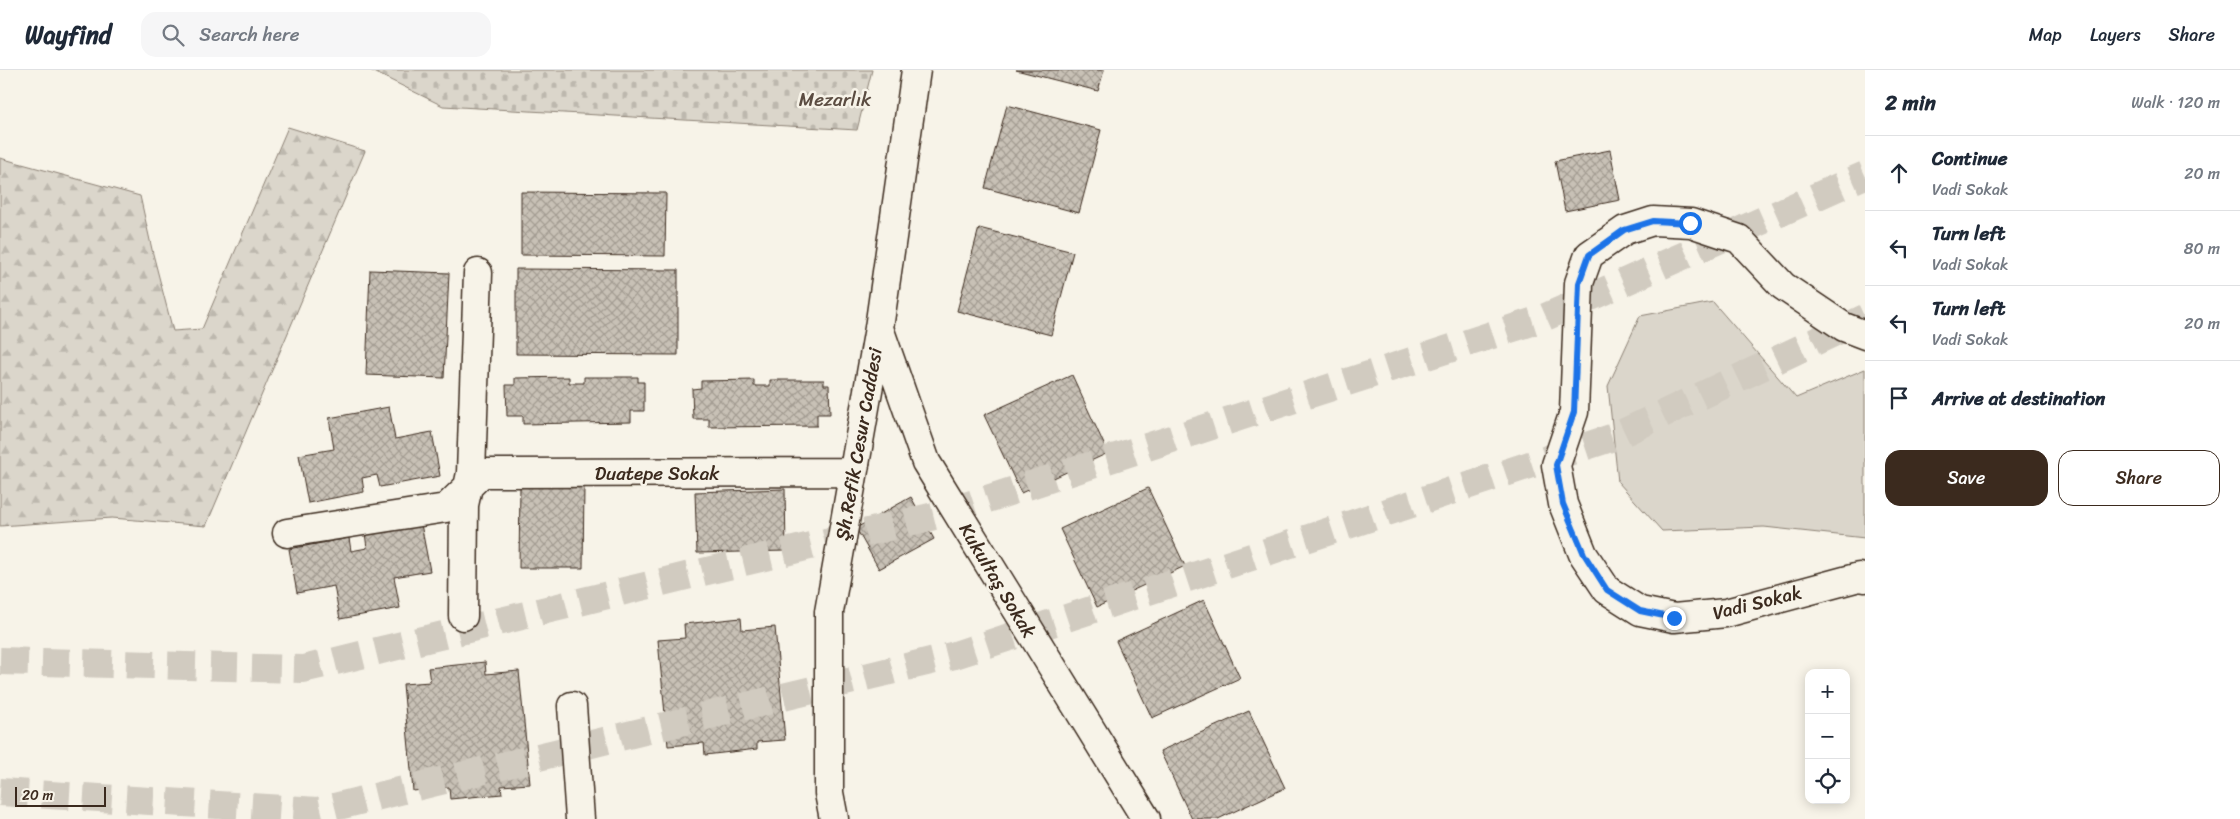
<!DOCTYPE html>
<html lang="en">
<head>
<meta charset="utf-8">
<style>
	:root { --surface:#fff; --page:#f6f6f7; --text:#1f2937; --muted:#747a83; --line:#e0e1e3; --accent:#3b2a1e }
	body { margin:0; font-family:Sriracha,sans-serif; background:var(--page); color:var(--text) }
	.controls { position:absolute; right:15px; bottom:15px; display:grid; overflow:hidden; border-radius:10px; box-shadow:0 2px 12px #0003 }
	.controls button { width:45px; height:45px; display:grid; place-items:center; padding:0; border:0; border-bottom:1px solid var(--line); background:var(--surface); color:var(--text); font:25px sans-serif }
	.scale { position:absolute; left:15px; bottom:12px; width:91px; box-sizing:border-box; padding-left:5px; border:2px solid #3b2a1e; border-top:0; font-size:14px; line-height:18px; white-space:nowrap; color:#3b2a1e; -webkit-text-stroke:4px #f7f3e8; paint-order:stroke }
	.stop { position:absolute; width:15px; height:15px; margin:-11px; border:4px solid #1a73e8; border-radius:50%; background:#fff }
	.stop.end { background:#1a73e8; border-color:#fff; box-shadow:0 1px 5px #0008 }
	.list { margin:0; padding:0; list-style:none }
	h2 { display:flex; justify-content:space-between; align-items:center; height:65px; margin:0; padding:0 20px; font-size:21px }
	h2 small { font-size:16px; font-weight:400; color:var(--muted) }
	.list li { display:grid; grid-template-columns:32px 1fr auto; gap:15px; align-items:center; box-sizing:border-box; height:75px; padding:0 20px; border-top:1px solid var(--line) }
	.list b { display:block; font-size:19px; white-space:nowrap }
	.list p { margin:0; font-size:16px; white-space:nowrap; color:var(--muted) }
	.list em { font-size:16px; font-style:normal; color:var(--muted) }
	.actions { display:flex; gap:10px; padding:15px 20px }
	.actions a { flex:1; padding:11px 0; border:1px solid var(--accent); border-radius:15px; text-align:center; font-size:18px; color:var(--accent) }
	.actions .main { background:var(--accent); color:#fff }
	.icon { flex:none; width:28px; height:28px; fill:none; stroke:currentColor; stroke-width:2; stroke-linecap:round; stroke-linejoin:round }
	.map { position:relative; flex:none; width:1865px; height:749px; overflow:hidden }
	header { display:flex; align-items:center; gap:30px; box-sizing:border-box; height:70px; padding:0 25px; background:var(--surface); border-bottom:1px solid var(--line) }
	header strong { font-size:24px }
	nav { display:flex; gap:28px; margin-inline-start:auto; font-size:18px }
	.search { width:350px; height:45px; background:var(--page); display:flex; align-items:center; gap:12px; box-sizing:border-box; padding:0 18px; border-radius:15px; color:var(--muted); font-size:19px }
	main { display:flex }
	aside { flex:1; background:var(--surface) }
	.map>svg:first-child { display:block }
	.grass { fill:#dbd6cb; stroke:#8b8074 }
	.forest { fill:url(#forest-firs); stroke:#8b8074 }
	.cemetery { fill:url(#cemetery-stones); stroke:#8b8074 }
	.building { fill:url(#building-cross-hatch); stroke:#3b2a1e }
	.lines { fill:none; stroke-linecap:round; stroke-linejoin:round }
	.major-tunnel { stroke:#d1cbc0; stroke-width:28; stroke-dasharray:28 14; stroke-linecap:butt }
	.minor-casing { stroke:#3b2a1e; stroke-width:31 }
	.minor { stroke:#f7f3e8; stroke-width:28 }
	.route { stroke:#1a73e8; stroke-width:6 }
	.labels { text-anchor:middle; stroke-width:5; stroke-linejoin:round; paint-order:stroke }
	.park-label { font-size:19px; fill:#5b4c41; stroke:#f7f3e8 }
	.street-label { font-size:19px; fill:#3b2a1e; stroke:#f7f3e8 }
</style>
</head>
<body>
<header>
<strong>Wayfind</strong>
<div class="search"><svg class="icon" aria-label="search" viewBox="0 0 24 24"><circle cx="10" cy="10" r="6"/><path d="M15 15l6 6"/></svg>Search here</div>
<nav><a>Map</a><a>Layers</a><a>Share</a></nav>
</header>
<main>
<div class="map">
<svg width="1865" height="749" viewBox="0 0 1865 749">
	<defs>
		<pattern id="forest-firs" width="22" height="20" patternUnits="userSpaceOnUse" patternTransform="scale(1.25)"><rect width="22" height="20" fill="#dbd6cb"/><path d="M5 1l3.5 6h-7zM16 11l3.5 6h-7z" fill="#bdb8ae"/></pattern>
		<pattern id="cemetery-stones" width="16" height="16" patternUnits="userSpaceOnUse" patternTransform="scale(1.25)"><rect width="16" height="16" fill="#dbd6cb"/><path d="M2 7V4a2 2 0 0 1 4 0v3zM10 15v-3a2 2 0 0 1 4 0v3z" fill="#bdb8ae"/></pattern>
		<pattern id="building-cross-hatch" width="8" height="8" patternUnits="userSpaceOnUse" patternTransform="scale(1.25)"><rect width="8" height="8" fill="#c8c1b6"/><path d="M0 0l8 8M0 8l8-8" fill="none" stroke="#a49d93"/></pattern>
	</defs>
	<rect width="100%" height="100%" fill="#f7f3e8"/>
	<filter id="ink" filterUnits="userSpaceOnUse"><feTurbulence type="fractalNoise" baseFrequency=".02" numOctaves="2"/><feDisplacementMap in="SourceGraphic" scale="10" xChannelSelector="R" yChannelSelector="G"/><feConvolveMatrix kernelMatrix="1 2 1 2 8 2 1 2 1" color-interpolation-filters="sRGB"/></filter>
	<g filter="url(#ink)">
		<path class="grass" d="M1713 232 1796 328 1865 299V468L1764 457 1662 461 1618 412 1608 316 1640 246Z"/>
		<path class="forest" d="M288 57 365 81 206 456 112 448 0 456V88L140 126 153 184 173 261 202 259Z"/>
		<path class="cemetery" d="M370 0H872L857 60 443 36Z"/>
		<path class="building" d="M1016 0H1104L1098 21Z
			M1007 35 1101 60 1079 143 985 118Z
			M1610 80 1620 130 1565 141 1555 91Z
			M521 122 666 123 665 186 521 185Z
			M979 158 1073 182 1051 265 957 241Z
			M516 199 678 200V285L516 284Z
			M370 200 449 203 444 308 366 305Z
			M1072 305 1108 383 1021 423 984 345Z
			M569 307V313H584V307H638V312H644V341H631V352L523 354V346H507L506 315H515V308Z
			M754 310V316H770V310H824V315H829L830 344H817V356L709 357V349H693L692 319 701 318V311Z
			M389 337 395 369 432 362 440 406 380 417 377 405 362 408 364 422 308 433 299 385 334 379 329 348Z
			M520 415H584L583 498H519Z
			M1148 418 1185 496 1097 537 1060 459Z
			M785 419 786 481 697 483 695 422Z
			M911 427 934 469 879 499 856 458Z
			M421 454 430 501 394 507 400 538 340 549 334 516 297 523 289 479 349 468 351 481 367 478 365 463Z
			M1204 530 1240 608 1152 648 1116 571Z
			M741 548 742 560 775 557 785 670 757 672V679L705 685 704 673 668 676 658 570 685 568 684 554Z
			M485 592 486 604 519 601 530 714 501 716 502 724 450 729 449 717 413 721 403 614 430 612 428 598Z
			M1249 641 1285 718 1218 749H1192L1160 681Z"/>
		<g class="lines">
			<path class="major-tunnel" d="M0 591 303 599 938 445 1541 249 1865 105
				M0 722 318 741 955 585 1614 367 1865 248"/>
			<defs>
				<path id="minor" d="M880 261 926 392 1146 749
					M1865 265 1844 257 1783 216 1739 169 1691 153 1653 151 1625 160 1589 185 1579 213 1574 342 1556 395 1563 434 1583 484 1607 520 1640 541 1674 548 1726 543 1859 507 1865 508
					M287 463 446 438 482 403 853 402
					M463 546 464 435 471 403 478 203
					M572 636 580 749
					M834 749 829 723V542L879 258 916 0"/>
			</defs>
			<use href="#minor" class="minor-casing"/>
			<use href="#minor" class="minor"/>
		</g>
	</g>
	<g class="lines" filter="url(#ink)">
		<path class="route" d="M1674 548 1640 541 1607 520 1584 484 1563 434 1556 395 1574 342 1579 213 1589 185 1624 160 1653 151 1690 153"/>
	</g>
	<g class="labels">
		<g class="park-label">
			<text x="835" y="36">Mezarlık</text>
		</g>
		<g class="street-label">
			<text transform="translate(858 374) rotate(-80)" y="7">Şh.Refik Cesur Caddesi</text>
			<text x="657" y="410">Duatepe Sokak</text>
			<text transform="translate(998 510) rotate(59)" y="7">Kukultaş Sokak</text>
			<text transform="translate(1757 532) rotate(-14)" y="7">Vadi Sokak</text>
		</g>
	</g>
</svg>
<div class="controls">
<button>+</button>
<button>−</button>
<button><svg class="icon" aria-label="locate" viewBox="0 0 24 24"><circle cx="12" cy="12" r="6"/><path d="M12 2v4M12 18v4M2 12h4M18 12h4"/></svg></button>
</div>
<div class="scale">20 m</div>
<div class="stop" style="left:1690px;top:153px"></div>
<div class="stop end" style="left:1674px;top:548px"></div>
</div>
<aside>
<h2>2 min<small>Walk · 120 m</small></h2>
<ul class="list">
<li><svg class="icon" aria-label="ahead" viewBox="0 0 24 24"><path d="M12 20V5M6 11l6-6 6 6"/></svg><div><b>Continue</b><p>Vadi Sokak</p></div><em>20 m</em></li>
<li><svg class="icon" aria-label="left" viewBox="0 0 24 24"><path d="M17 20v-9H6M10 6l-5 5 5 5"/></svg><div><b>Turn left</b><p>Vadi Sokak</p></div><em>80 m</em></li>
<li><svg class="icon" aria-label="left" viewBox="0 0 24 24"><path d="M17 20v-9H6M10 6l-5 5 5 5"/></svg><div><b>Turn left</b><p>Vadi Sokak</p></div><em>20 m</em></li>
<li><svg class="icon" aria-label="arrive" viewBox="0 0 24 24"><path d="M6 21V4h12l-3 4 3 4H6"/></svg><div><b>Arrive at destination</b></div></li>
</ul>
<div class="actions"><a class="main">Save</a><a>Share</a></div>
</aside>
</main>
</body>
</html>
